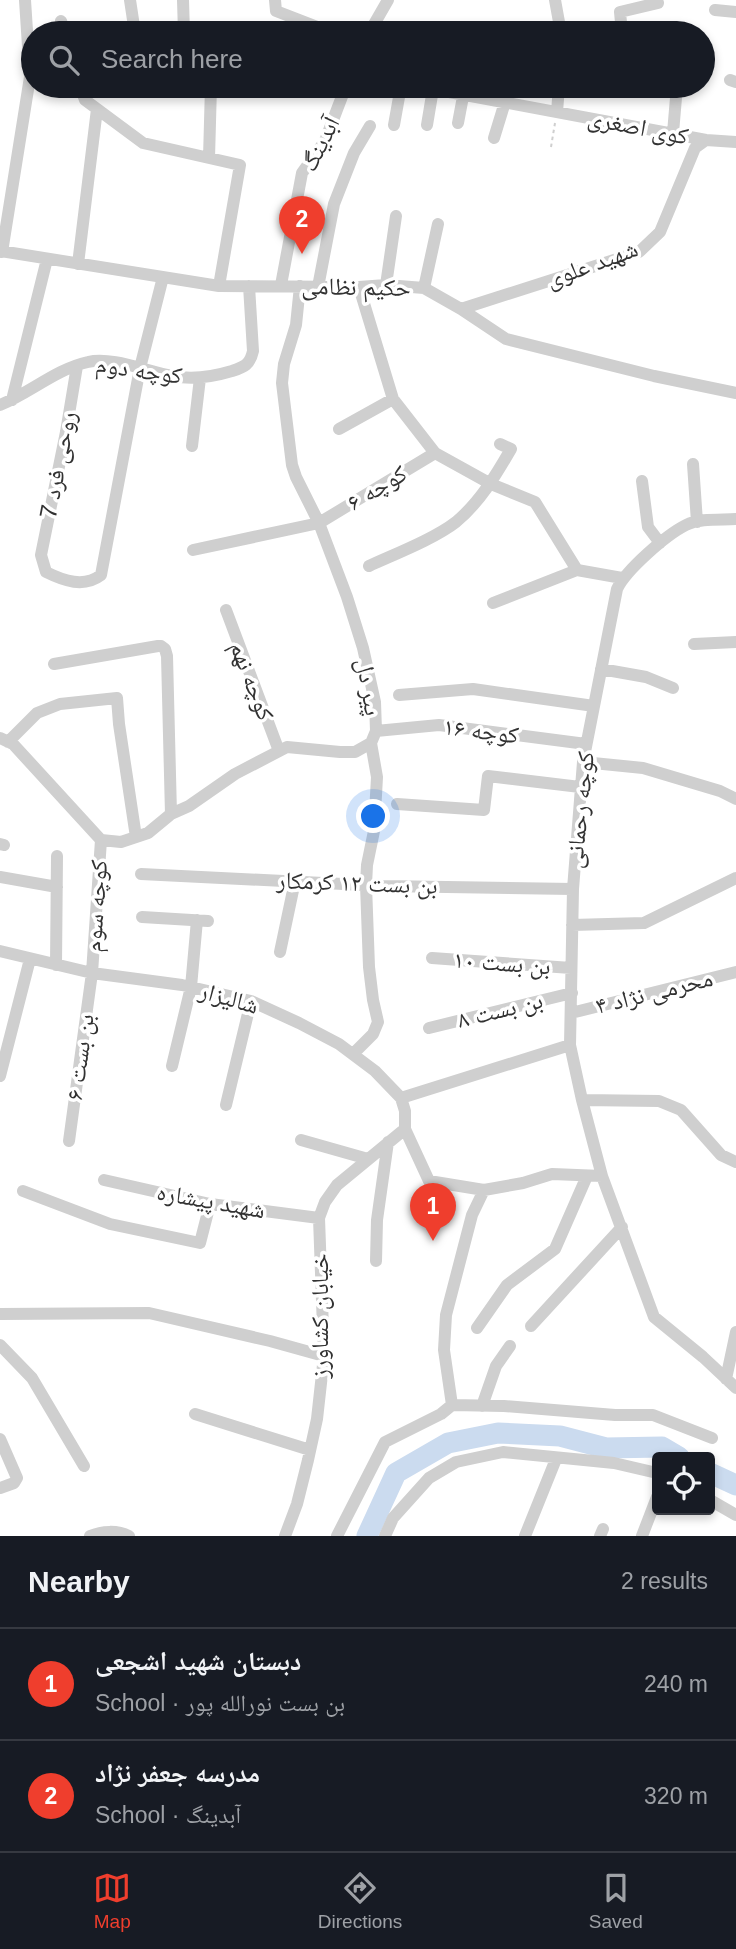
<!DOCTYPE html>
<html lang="en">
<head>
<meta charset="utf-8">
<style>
	:root { --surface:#171b24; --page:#20242c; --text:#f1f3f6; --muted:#9ea1a6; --line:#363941; --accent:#ef3e2d }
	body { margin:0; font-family:Helvetica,"Noto Naskh Arabic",sans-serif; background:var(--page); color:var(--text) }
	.controls { position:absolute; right:21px; bottom:21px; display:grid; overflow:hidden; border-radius:7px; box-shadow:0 4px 10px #0003 }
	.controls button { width:63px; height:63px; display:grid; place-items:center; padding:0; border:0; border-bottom:2px solid var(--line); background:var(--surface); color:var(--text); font:35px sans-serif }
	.you { position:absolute; left:374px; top:817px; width:24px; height:24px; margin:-18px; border:5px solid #fff; border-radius:50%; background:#1a73e8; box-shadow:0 0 0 10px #1a73e833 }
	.badge { display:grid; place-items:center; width:46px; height:46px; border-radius:50%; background:var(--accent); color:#fff; font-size:23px; font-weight:700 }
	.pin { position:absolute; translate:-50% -58px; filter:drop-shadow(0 2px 4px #0008) }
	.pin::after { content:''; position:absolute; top:37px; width:24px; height:21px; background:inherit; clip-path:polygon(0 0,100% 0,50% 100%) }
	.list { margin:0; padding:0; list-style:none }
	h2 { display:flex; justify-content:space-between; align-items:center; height:91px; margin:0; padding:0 28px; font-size:30px }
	h2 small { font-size:23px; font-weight:400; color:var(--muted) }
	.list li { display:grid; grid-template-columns:46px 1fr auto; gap:21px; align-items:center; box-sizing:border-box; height:112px; padding:0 28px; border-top:2px solid var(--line) }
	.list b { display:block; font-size:26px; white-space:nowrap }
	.list p { margin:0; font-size:23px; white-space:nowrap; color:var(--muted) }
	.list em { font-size:23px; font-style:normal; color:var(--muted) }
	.icon { flex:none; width:38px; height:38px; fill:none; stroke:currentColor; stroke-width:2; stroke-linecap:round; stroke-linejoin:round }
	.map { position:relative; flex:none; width:736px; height:1536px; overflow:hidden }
	.search { position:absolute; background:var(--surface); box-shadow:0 4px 10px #0003; left:21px; right:21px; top:21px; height:77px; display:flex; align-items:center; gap:18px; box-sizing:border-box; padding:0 24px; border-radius:38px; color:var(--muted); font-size:26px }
	.sheet { height:315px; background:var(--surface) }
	nav { display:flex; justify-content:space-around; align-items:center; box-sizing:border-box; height:98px; border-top:2px solid var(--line); background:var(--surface); font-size:19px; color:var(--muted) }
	nav a { display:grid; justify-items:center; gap:4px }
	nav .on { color:var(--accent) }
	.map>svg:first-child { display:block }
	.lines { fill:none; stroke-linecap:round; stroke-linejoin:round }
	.river { stroke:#cbdbef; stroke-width:21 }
	.path { stroke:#cfcfcf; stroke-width:2; stroke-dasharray:3.5 3.5; stroke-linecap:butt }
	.minor { stroke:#cfcfcf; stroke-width:12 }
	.labels { text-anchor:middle; stroke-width:7; stroke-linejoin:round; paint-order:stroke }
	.street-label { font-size:24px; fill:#323232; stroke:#fff }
</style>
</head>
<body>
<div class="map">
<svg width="736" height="1536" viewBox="0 0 736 1536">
	<rect width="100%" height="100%" fill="#fff"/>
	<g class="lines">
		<path class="river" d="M710 1473 736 1485
			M367 1536 396 1473 448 1443 498 1433 560 1436 606 1448 662 1447 679 1457"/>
		<path class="path" d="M551 147 555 123"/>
		<path class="minor" d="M130 0 135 33
			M183 0 184 33
			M275 0 276 11 333 33
			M555 0 561 33
			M715 10 736 12
			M61 21 65 33
			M369 33 388 0
			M622 33 620 12 658 3 657 0
			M730 80 736 82
			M80 86 85 100 143 143 240 165 219 286
			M417 86 706 140 736 142
			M557 112 559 86
			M458 123 465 86
			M394 125 401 86
			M427 125 433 89
			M673 133 677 86
			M494 138 505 102
			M209 158 211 86
			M0 251 219 286 359 287 386 285 424 288 461 309 506 339 654 376 736 393
			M2 252 30 77 25 0
			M78 264 97 109
			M281 285 302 173 325 141 346 86
			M386 285 396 216
			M318 287 334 204 354 153 370 126
			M359 287 393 399 435 453 491 484 535 502 577 570 622 578
			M424 288 438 224
			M461 309 639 252 660 232 695 148 706 140
			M77 366 66 432 41 555 46 572C64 581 84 588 101 575L140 368 163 277
			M12 400 47 259
			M0 405C30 393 56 369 88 362 112 356 148 372 173 376 193 380 212 377 232 371 244 367 250 365 253 351L249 286
			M339 429 393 399
			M192 446 200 378
			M693 464 697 522
			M642 481 648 527 660 543
			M736 519C720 520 700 518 686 525 666 535 626 570 617 589L583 762 573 889 570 1045 582 1100 602 1176 654 1317 703 1357 736 1388
			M193 550 319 523 435 453
			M369 566C395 554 434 539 456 522 480 502 496 475 511 449L500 444
			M493 603 577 570
			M226 610 279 751
			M694 644 736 642
			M54 664 158 646H161L165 649 167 656 171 814
			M601 669 646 677 673 688
			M399 695 473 689 594 706
			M376 731 439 725 586 744
			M0 738 13 744 101 840 121 842 148 833 171 814 189 806 235 774 287 747 340 752H355L371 743 376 731 375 702 363 648 347 597 319 523 296 477 292 465 282 383 284 364 296 325 300 286
			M8 742 37 713 60 704 117 698 119 724 136 837
			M583 762 643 768 720 791 736 799
			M397 804 484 810 488 776 580 787
			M0 844 4 845
			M141 874 383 886 573 889
			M0 877 57 887
			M142 917 208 921
			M572 925 644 923 736 878
			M0 951 92 973 182 985 251 1001 299 1023 339 1044 375 1071 401 1098 405 1111V1129L429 1181 484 1190 523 1183 552 1174 602 1176
			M280 952 295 881
			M432 958 571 968
			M56 965 57 856
			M571 1013 736 972
			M429 1028 572 993
			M353 1054 373 1034 378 1022 373 1000 369 967 366 885 367 865 374 831 377 777 371 743
			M172 1066 191 987 197 920
			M0 1076 30 959
			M401 1098 570 1045
			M582 1100 659 1101 681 1110 721 1155 736 1162
			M226 1105 251 1001
			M301 1140 368 1159
			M69 1141 92 973 101 840
			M104 1180 210 1204 319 1218
			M23 1191 110 1224 200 1243 210 1204
			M376 1261 377 1220 388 1142
			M0 1314 149 1313 270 1341 324 1356
			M531 1326 622 1227
			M477 1328 507 1285 555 1249 587 1176
			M0 1345 32 1378 84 1466
			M726 1379 736 1332
			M452 1405 504 1406 615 1415H653L712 1438
			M482 1406 496 1366 510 1346
			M195 1414 310 1450
			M0 1439 17 1478 14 1483 0 1488
			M710 1500 736 1515
			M90 1536C102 1531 117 1530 129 1536
			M285 1536 297 1504 308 1460 317 1419 324 1356 319 1218 325 1202 337 1185 405 1129
			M337 1536 385 1442 441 1414 452 1405 444 1350 446 1315 472 1215 484 1190
			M385 1536 393 1518 429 1478 456 1462 503 1452 614 1463 657 1473
			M525 1536 556 1459
			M600 1536 603 1529
			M642 1536 657 1497"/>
	</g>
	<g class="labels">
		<g class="street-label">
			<text transform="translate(638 127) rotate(11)" y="8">کوی اصغری</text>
			<text transform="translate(320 144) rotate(-63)" y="8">آبدینگ</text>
			<text transform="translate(592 264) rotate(-20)" y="8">شهید علوی</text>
			<text transform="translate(356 287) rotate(1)" y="8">حکیم نظامی</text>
			<text transform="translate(139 370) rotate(8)" y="8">کوچه دوم</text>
			<text transform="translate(58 465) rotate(-79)" y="8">روحی فرد 7</text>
			<text transform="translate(377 488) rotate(-31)" y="8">کوچه ۶</text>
			<text transform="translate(252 681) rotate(69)" y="8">کوچه نهم</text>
			<text transform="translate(369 687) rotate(81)" y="8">پیر دل</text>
			<text transform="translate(481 731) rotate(7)" y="8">کوچه ۱۶</text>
			<text transform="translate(580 810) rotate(-84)" y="8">کوچه رحمانی</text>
			<text transform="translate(357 883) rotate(2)" y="8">بن بست ۱۲ کرمکار</text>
			<text transform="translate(96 906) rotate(-86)" y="8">کوچه سوم</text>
			<text transform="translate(502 963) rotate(4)" y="8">بن بست ۱۰</text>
			<text transform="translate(654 992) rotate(-14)" y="8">محرمی نژاد ۴</text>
			<text transform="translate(229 998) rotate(16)" y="8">شالیزار</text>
			<text transform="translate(500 1010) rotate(-14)" y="8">بن بست ۸</text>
			<text transform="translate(80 1057) rotate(-82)" y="8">بن بست ۶</text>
			<text transform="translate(211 1201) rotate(10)" y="8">شهید پیشاره</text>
			<text transform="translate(320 1316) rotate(-90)" y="8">خیابان کشاورز</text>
		</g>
	</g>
</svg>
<div class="controls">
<button><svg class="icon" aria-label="locate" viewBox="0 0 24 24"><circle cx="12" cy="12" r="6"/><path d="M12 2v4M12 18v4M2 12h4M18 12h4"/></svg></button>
</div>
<div class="you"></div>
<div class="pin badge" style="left:433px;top:1241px">1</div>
<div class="pin badge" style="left:302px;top:254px">2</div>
<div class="search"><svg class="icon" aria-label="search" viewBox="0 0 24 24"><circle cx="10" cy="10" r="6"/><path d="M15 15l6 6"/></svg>Search here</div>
</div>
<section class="sheet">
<h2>Nearby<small>2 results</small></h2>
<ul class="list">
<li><span class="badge">1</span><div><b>دبستان شهید اشجعی</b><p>School · بن بست نورالله پور</p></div><em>240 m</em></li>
<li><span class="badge">2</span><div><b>مدرسه جعفر نژاد</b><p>School · آبدینگ</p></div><em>320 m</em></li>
</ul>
</section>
<nav>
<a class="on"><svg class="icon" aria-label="map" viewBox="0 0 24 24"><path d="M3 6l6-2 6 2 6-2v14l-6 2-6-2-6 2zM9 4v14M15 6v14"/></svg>Map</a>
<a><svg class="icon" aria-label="directions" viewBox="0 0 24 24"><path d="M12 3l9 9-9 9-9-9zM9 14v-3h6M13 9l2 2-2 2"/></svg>Directions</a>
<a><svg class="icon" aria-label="saved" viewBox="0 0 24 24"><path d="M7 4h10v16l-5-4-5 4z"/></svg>Saved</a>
</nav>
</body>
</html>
